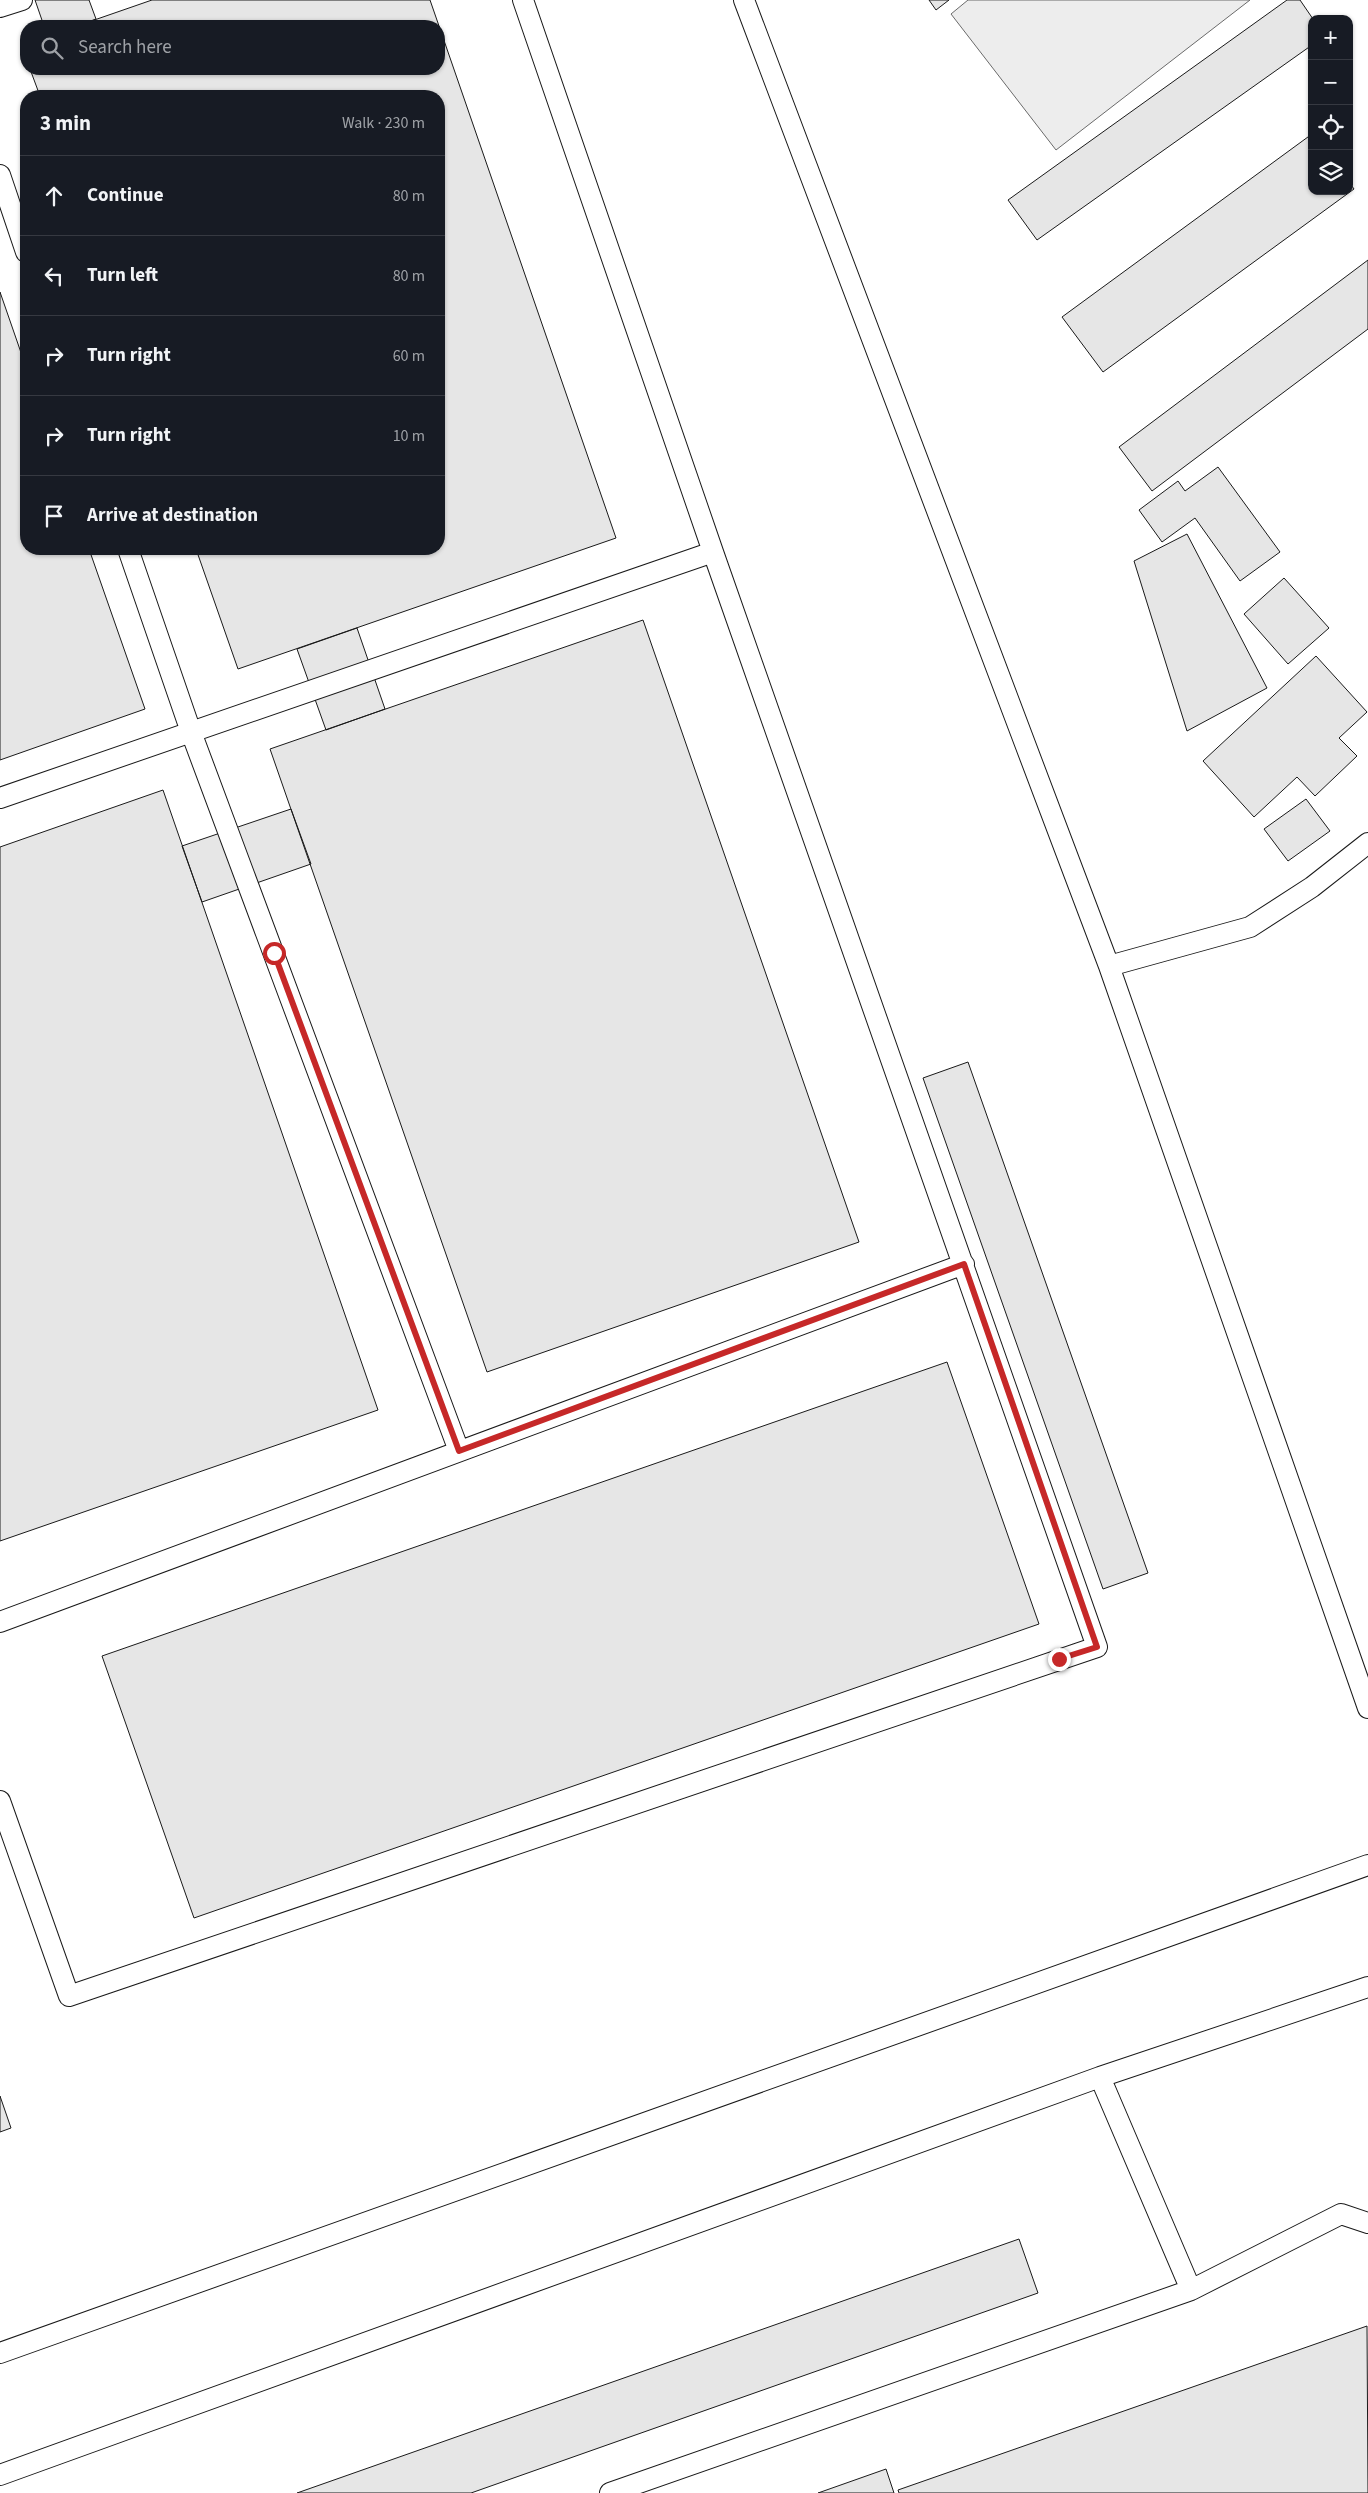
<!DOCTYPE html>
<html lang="en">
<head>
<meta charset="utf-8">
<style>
	:root { --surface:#171b24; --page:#20242c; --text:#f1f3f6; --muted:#9ea1a6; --line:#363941 }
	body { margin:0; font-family:"Source Sans 3",sans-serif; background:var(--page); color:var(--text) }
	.controls { position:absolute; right:15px; top:15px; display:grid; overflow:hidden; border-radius:10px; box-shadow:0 1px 4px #0004 }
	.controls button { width:45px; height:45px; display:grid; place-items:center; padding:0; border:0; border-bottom:1px solid var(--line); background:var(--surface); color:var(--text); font:25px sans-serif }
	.stop { position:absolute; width:15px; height:15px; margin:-11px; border:4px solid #c62828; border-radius:50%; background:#fff }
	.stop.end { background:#c62828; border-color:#fff; box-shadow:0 1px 5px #0008 }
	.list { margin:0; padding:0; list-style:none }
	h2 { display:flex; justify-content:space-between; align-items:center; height:65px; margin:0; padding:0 20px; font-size:21px }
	h2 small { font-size:16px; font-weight:400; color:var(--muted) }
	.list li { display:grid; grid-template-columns:32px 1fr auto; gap:15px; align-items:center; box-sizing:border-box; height:80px; padding:0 20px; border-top:1px solid var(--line) }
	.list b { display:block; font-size:19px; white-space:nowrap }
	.list em { font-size:16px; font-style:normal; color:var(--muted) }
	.icon { flex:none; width:28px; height:28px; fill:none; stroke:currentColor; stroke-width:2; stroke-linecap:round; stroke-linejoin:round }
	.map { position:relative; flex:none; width:1368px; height:2493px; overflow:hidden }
	.search { position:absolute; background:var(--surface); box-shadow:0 1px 4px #0004; left:20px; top:20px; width:425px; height:55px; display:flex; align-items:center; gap:12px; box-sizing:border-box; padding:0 18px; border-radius:20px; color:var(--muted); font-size:19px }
	.panel { position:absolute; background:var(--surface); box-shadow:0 1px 4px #0004; left:20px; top:90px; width:425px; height:465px; border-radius:20px }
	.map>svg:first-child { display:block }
	.built { fill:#ededed; stroke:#6a6a6a }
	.building { fill:#e6e6e6; stroke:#1a1a1a }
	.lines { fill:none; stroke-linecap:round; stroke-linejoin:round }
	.lane-casing { stroke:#1a1a1a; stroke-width:22 }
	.lane { stroke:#fff; stroke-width:20 }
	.route { stroke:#c62828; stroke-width:6 }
</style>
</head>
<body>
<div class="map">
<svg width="1368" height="2493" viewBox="0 0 1368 2493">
	<rect width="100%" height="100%" fill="#fff"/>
	<path class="built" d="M968 0H1250L1056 150 951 14Z"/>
	<path class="building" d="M35 0H89L96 19 77 26H44Z
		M152 0H430L439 26H77Z
		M929 0H949L936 10Z
		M1287 0H1300L1313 19 1312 45 1037 240 1008 200Z
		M439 26 616 538 238 669 196 549H439V96H40L30 69H439Z
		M1312 134V191H1349V182L1354 189 1103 372 1062 317Z
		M1368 260V329L1152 491 1119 447Z
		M0 292 26 367V549H89L145 709 0 760Z
		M1218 467 1280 552 1240 581 1195 518 1162 542 1139 510 1178 481 1185 491Z
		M1187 534 1267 688 1187 731 1134 561Z
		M1284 578 1329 628 1288 664 1244 614Z
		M643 620 859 1242 487 1372 270 749Z
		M357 628 385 709 326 730 297 649Z
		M1316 656 1367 712 1339 738 1357 756 1315 796 1297 777 1254 817 1203 761Z
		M163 790 378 1410 0 1541V847Z
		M1306 799 1330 831 1288 861 1264 829Z
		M291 809 311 864 202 902 182 846Z
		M968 1062 1148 1573 1103 1589 923 1078Z
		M947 1362 1039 1624 194 1918 102 1656Z
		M0 2096 11 2128 0 2132Z
		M1019 2239 1038 2293 471 2493H297Z
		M1367 2326 1368 2493H899L898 2490Z
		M886 2469 894 2493H818Z"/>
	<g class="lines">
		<defs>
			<path id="lane" d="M744 0 1109 966 1368 1708
				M0 7 22 0
				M0 175 26 252
				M128 549 191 732 459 1451
				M0 798 713 552
				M1109 966 1250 927 1312 887 1368 843
				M0 1622 964 1264
				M0 1801 69 1996 1097 1647 713 552 523 0
				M1100 2077 1191 2290
				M0 2353 1368 1865
				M0 2475 1100 2077 1368 1987
				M610 2493 1191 2290 1341 2214 1368 2223"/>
		</defs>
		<use href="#lane" class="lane-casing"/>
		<use href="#lane" class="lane"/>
	</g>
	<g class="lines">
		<path class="route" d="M274 953 459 1451 964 1264 1097 1647 1059 1659"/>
	</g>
</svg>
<div class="controls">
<button>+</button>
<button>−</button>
<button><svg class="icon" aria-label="locate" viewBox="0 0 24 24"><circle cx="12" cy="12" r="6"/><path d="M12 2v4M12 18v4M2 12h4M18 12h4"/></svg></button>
<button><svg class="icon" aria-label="layers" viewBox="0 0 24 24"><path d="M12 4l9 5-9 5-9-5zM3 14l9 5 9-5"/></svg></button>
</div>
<div class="stop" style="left:274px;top:953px"></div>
<div class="stop end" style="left:1059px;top:1659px"></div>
<div class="search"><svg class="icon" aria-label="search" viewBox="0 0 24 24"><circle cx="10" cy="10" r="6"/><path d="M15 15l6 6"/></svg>Search here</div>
<section class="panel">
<h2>3 min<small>Walk · 230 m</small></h2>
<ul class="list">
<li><svg class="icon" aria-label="ahead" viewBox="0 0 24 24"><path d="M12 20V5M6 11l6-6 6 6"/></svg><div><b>Continue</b></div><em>80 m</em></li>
<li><svg class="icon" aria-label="left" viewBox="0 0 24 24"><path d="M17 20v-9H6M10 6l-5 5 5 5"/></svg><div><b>Turn left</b></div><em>80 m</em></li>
<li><svg class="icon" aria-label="right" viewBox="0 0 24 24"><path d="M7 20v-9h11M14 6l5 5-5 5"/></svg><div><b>Turn right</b></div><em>60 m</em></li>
<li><svg class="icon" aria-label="right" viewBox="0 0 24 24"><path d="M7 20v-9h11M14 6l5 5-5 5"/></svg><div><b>Turn right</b></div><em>10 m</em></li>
<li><svg class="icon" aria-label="arrive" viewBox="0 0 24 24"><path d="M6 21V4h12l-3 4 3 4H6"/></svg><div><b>Arrive at destination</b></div></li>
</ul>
</section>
</div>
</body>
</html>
